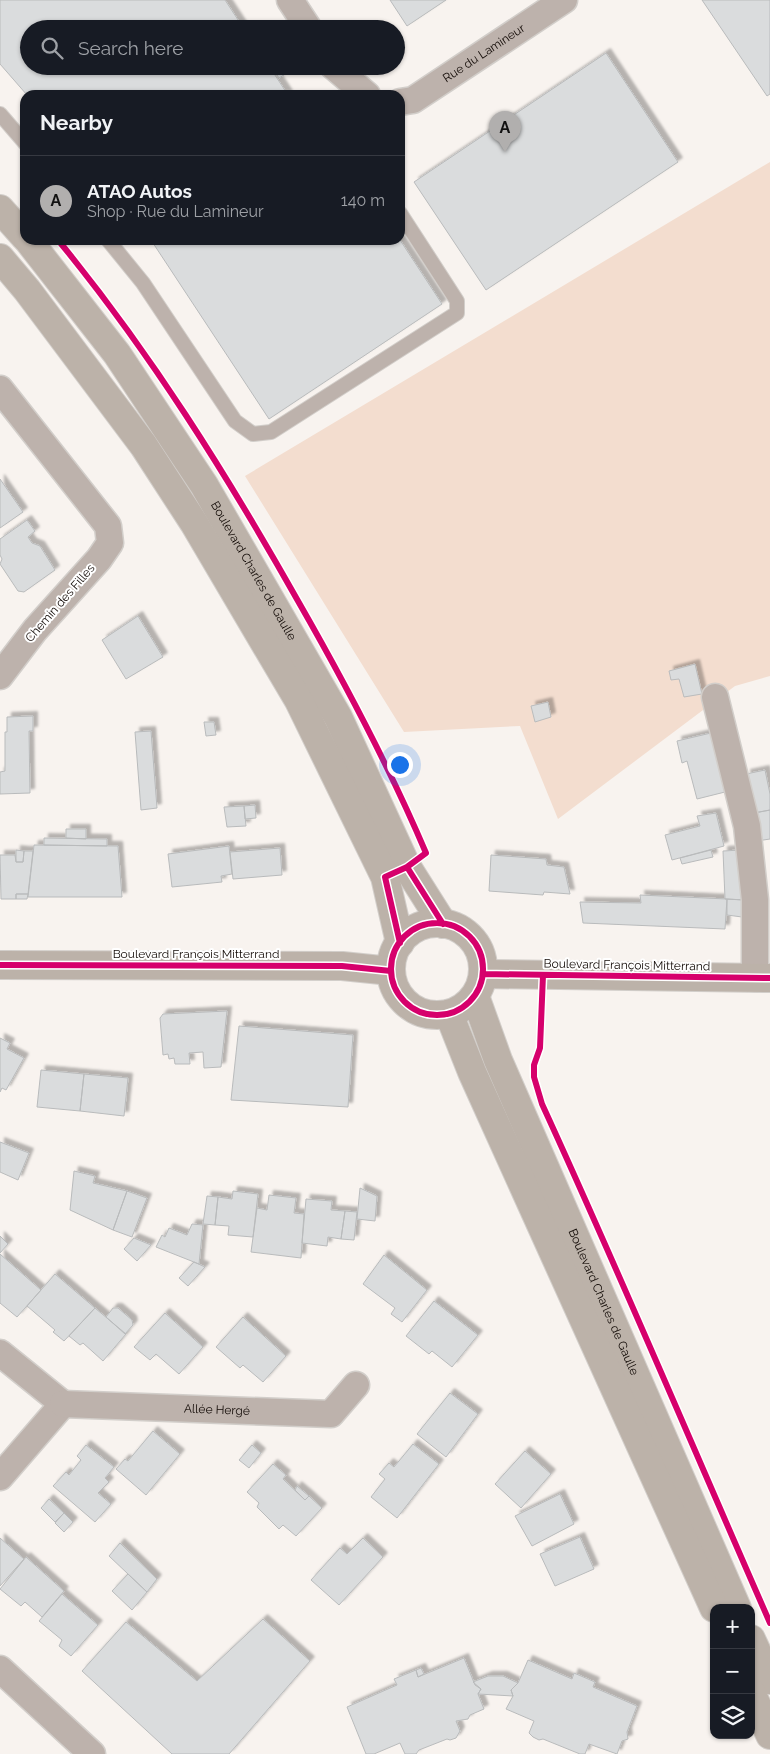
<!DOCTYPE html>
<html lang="en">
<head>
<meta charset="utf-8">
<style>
	:root { --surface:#171b24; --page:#242831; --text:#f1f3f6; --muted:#9ea1a6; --line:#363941; --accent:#b1afae }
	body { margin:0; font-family:Raleway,sans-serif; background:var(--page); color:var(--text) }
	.controls { position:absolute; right:15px; bottom:15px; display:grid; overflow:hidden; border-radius:10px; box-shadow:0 1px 4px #0004 }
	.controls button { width:45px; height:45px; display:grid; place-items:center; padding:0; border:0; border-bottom:1px solid var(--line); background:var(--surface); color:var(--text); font:25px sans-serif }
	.you { position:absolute; left:399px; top:764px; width:18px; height:18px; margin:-12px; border:4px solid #fff; border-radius:50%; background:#1a73e8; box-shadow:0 0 0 8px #1a73e833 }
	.badge { display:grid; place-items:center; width:32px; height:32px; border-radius:50%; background:var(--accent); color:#111; font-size:16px; font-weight:700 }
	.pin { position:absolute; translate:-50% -41px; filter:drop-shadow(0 1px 2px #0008) }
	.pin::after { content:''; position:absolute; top:26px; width:18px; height:15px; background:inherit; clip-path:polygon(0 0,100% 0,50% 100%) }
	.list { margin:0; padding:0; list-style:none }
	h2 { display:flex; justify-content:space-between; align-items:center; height:65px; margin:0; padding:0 20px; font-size:21px }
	h2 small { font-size:16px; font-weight:400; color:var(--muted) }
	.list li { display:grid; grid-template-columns:32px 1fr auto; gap:15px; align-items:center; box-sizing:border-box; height:90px; padding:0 20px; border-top:1px solid var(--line) }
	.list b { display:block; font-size:19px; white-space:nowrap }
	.list p { margin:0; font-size:16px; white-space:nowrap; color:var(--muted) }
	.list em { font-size:16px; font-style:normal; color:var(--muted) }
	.icon { flex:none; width:28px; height:28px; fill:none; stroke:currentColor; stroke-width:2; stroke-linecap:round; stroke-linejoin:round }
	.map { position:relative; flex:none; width:770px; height:1754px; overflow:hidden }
	.search { position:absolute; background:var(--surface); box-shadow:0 1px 4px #0004; left:20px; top:20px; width:385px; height:55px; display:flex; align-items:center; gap:12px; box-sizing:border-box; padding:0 18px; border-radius:28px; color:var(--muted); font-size:19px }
	.panel { position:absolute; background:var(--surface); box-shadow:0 1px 4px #0004; left:20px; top:90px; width:385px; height:155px; border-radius:15px }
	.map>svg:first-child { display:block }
	.green { fill:#f3ddcf }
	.building { fill:#dadcdd; stroke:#b9bbbc; filter:url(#shadow) }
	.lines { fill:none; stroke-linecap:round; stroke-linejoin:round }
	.lane-casing { stroke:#d2ceca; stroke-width:16 }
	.street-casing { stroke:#d2ceca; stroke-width:29 }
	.secondary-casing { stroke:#d2ceca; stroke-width:30 }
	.lane { stroke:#bdb2ac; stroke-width:14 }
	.street { stroke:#bdb2ac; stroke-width:26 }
	.secondary { stroke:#bcb2a9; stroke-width:28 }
	.cycleway-casing { stroke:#fff; stroke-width:9 }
	.cycleway { stroke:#d6006c; stroke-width:6 }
	.labels { text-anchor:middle; stroke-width:4; stroke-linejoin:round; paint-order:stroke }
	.street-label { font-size:12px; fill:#110905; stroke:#fff }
</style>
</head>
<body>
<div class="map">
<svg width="770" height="1754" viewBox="0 0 770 1754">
	<defs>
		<filter id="shadow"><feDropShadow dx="4.5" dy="-4.5" stdDeviation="1" flood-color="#0004"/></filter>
	</defs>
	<rect width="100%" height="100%" fill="#f8f3ef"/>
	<path class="green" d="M770 162V676L735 686 558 819 520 726 404 732 245 476Z"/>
	<path class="building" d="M0 0H225L244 29H29V66H269L288 95H27L0 64Z
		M390 0H446L407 26Z
		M702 0H770V94L767 96Z
		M606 53 678 162 486 290 414 182Z
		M271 66H282L287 73 279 78Z
		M151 240H400L442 304 269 419Z
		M0 479 23 512 0 528Z
		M27 520 35 531 28 537 32 543 40 546 55 570 24 592 18 591 0 564 2 559 0 555V539Z
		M138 616 163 657 126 679 102 640Z
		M695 664 702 694 684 697 679 679 671 680 669 671Z
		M548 702 551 717 535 722 531 706Z
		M33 716V731H29L30 793 0 794V772L5 771V732H7V717Z
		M204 722H214L216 735 206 736Z
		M151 731 157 808 141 810 135 732Z
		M711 733 725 792 697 799 687 761 682 763 677 741Z
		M765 770 770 794V810L754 813 746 774Z
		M255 805 256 818 245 819 244 806Z
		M244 806 246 826 227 827 224 807Z
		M770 810V839L757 841 754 813Z
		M716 813 724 846 672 860 665 835 700 826 697 816Z
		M66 829H86V839L66 838Z
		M44 838 107 839V846L44 845Z
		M34 845 118 846 122 897H28Z
		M229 846 232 874 221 876 222 882 172 887 168 854Z
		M280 848 282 875 233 879 230 852Z
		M16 850 24 851 23 862H16Z
		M711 850 713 857 682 864 680 858Z
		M741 850 747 900 725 899 723 851Z
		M24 851H33L28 894H16V899H1L0 855H15L16 862H23Z
		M491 855 546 859 547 865 564 867 570 894 544 892 543 895 489 891Z
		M16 894H28L27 899H16Z
		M640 895 727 899 725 929 583 923 580 902 641 903Z
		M727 899 743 900 742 917 727 915Z
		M227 1011 221 1067 204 1068 203 1052 189 1053 190 1064H175L174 1058 169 1059 168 1054 163 1055 160 1018 163 1014Z
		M239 1026 353 1035 348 1107 231 1100Z
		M0 1038 10 1043 7 1049 24 1058 6 1090 2 1088 0 1092Z
		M41 1070 84 1074 80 1111 37 1107Z
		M84 1074 128 1078 124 1116 80 1111Z
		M0 1142 29 1153 18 1180 0 1172Z
		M74 1171 95 1176 93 1183 127 1191 113 1230 70 1210Z
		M360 1188 377 1196 375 1221 357 1219Z
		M127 1191 147 1198 132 1237 113 1230Z
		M233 1191 258 1194 253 1237 228 1235 229 1226 215 1225 218 1197 232 1199Z
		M269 1195 296 1198 294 1213 304 1214 301 1258 251 1252 257 1208 267 1210Z
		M207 1196 218 1197 215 1225 203 1224Z
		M306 1199 332 1201 331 1210 345 1211 341 1239 328 1237 327 1246 302 1243Z
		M345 1211 357 1212 354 1240 341 1239Z
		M192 1224 203 1225 199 1264 156 1247 162 1235 165 1237 169 1228 187 1235Z
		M0 1236 8 1244 0 1253Z
		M134 1238 151 1245 137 1261 124 1249Z
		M0 1254 41 1290 17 1317 0 1303Z
		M384 1255 427 1290 402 1322 391 1314 395 1308 363 1284Z
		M194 1262 205 1267 188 1286 179 1278Z
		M55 1274 95 1308 64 1341 53 1332 55 1330 27 1306Z
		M434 1301 478 1335 452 1367 432 1351 429 1354 406 1336Z
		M95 1308 126 1334 103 1361 83 1343 80 1345 69 1336Z
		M113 1308H118L132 1320 133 1325 125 1334 106 1317Z
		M165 1313 203 1347 179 1374 156 1354 150 1360 134 1347Z
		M243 1317 286 1356 263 1382 243 1365 240 1368 216 1347Z
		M450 1393 478 1414 446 1457 417 1434Z
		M153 1431 180 1454 146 1495 116 1469 125 1459 128 1461Z
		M413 1444 439 1464 397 1518 371 1497 385 1479 379 1474 389 1463 394 1467Z
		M86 1445 114 1467 105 1478 109 1482 98 1493 111 1504 95 1522 53 1486 66 1472 69 1475 81 1460 77 1456Z
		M252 1445 261 1453 249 1468 239 1460Z
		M525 1451 551 1474 521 1508 495 1484Z
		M273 1464 286 1475 283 1479 305 1500 309 1496 322 1508 296 1536 283 1525 279 1529 257 1507 259 1503 247 1492Z
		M297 1486 309 1496 305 1500 295 1490Z
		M560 1494 574 1524 532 1546 515 1516Z
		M49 1499 64 1513 55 1522 41 1508Z
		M64 1513 73 1522 64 1532 55 1523Z
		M580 1537 594 1569 555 1586 540 1554Z
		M0 1538 24 1559 0 1586Z
		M363 1538 383 1557 339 1605 311 1580 340 1548 347 1554Z
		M120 1543 157 1579 147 1592 109 1556Z
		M26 1557 64 1591 42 1617 25 1602 21 1606 0 1589Z
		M128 1574 147 1592 132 1610 112 1591Z
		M62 1594 98 1625 71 1656 59 1646 62 1640 39 1621Z
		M263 1619 310 1661 229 1754H172L82 1671 126 1622 197 1681Z
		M464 1658 475 1685 481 1689 478 1694 484 1709 470 1715 468 1719 456 1721 460 1731 456 1738 450 1740 447 1739 419 1750 416 1754H405L400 1743 374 1754H366L347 1707 397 1685 394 1679 416 1670 418 1677Z
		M528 1660 572 1679 574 1673 595 1682 593 1687 637 1706 627 1732 628 1739 622 1741 617 1754 589 1744 585 1754H580L543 1739 539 1740 533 1737 529 1733 534 1721 506 1709 513 1696 511 1690 518 1683Z
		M421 1668 424 1674 418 1677 416 1670Z
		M488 1676H503L518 1683 511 1690 513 1696 478 1694 481 1689 473 1682Z"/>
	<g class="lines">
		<defs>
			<path id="lane" d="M0 114 25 143
				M108 240 143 283 235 421 253 434 271 432 457 313V301L400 213"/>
			<g id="street">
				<path d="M290 0 309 29"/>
				<path d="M333 66 367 95"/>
				<path id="s1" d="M400 102 413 100 564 0"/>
				<path d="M0 389 108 526 110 543 99 559 35 630 0 676"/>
				<path d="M715 697 747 826 755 900V978"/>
				<path d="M0 1353 63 1404 0 1477"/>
				<path id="s2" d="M63 1404 331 1414 356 1385"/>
				<path d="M0 1669 92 1754"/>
			</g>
			<g id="secondary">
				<path d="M0 209 25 237"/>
				<path id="s3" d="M28 240 117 354 204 485 338 717 407 867 443 924"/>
				<path d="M0 258 27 290 144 446 194 523 299 701 385 877 400 943"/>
				<circle cx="437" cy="969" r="46"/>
				<path d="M0 965 342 966 391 971"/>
				<path d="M483 974 770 978"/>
				<path id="s4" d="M475 996 498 1060 737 1608"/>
				<path d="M449 1014 472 1072 714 1608"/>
				<path d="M751 1639 770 1680"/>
				<path d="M751 1692 770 1735"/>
			</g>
		</defs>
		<use href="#lane" class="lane-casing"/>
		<use href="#street" class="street-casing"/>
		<use href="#secondary" class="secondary-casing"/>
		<use href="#lane" class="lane"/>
		<use href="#street" class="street"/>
		<use href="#secondary" class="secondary"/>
		<defs>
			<path id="cycleway" d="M58 240C150 352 227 475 298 601 345 683 389 766 426 853L407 867 385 877 400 943
				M407 867 443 924
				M391 969a46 46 0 1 1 92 0a46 46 0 1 1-92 0Z
				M0 965 342 966 391 971
				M483 974 770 978
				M543 975 540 1048 534 1065V1077L542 1104C621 1276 694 1450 770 1623"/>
		</defs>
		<use href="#cycleway" class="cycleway-casing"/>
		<use href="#cycleway" class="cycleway"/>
	</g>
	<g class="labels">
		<g class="street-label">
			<text dy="4" stroke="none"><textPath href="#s1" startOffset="98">Rue du Lamineur</textPath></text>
			<text dy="4" stroke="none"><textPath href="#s3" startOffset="401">Boulevard Charles de Gaulle</textPath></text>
			<text transform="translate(60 603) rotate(-49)" y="4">Chemin des Filles</text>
			<text x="196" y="958">Boulevard François Mitterrand</text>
			<text transform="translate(627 965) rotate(1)" y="4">Boulevard François Mitterrand</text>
			<text dy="4" stroke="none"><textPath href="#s4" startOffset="332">Boulevard Charles de Gaulle</textPath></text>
			<text dy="4" stroke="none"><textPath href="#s2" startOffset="154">Allée Hergé</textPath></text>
		</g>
	</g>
</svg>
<div class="controls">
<button>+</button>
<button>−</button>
<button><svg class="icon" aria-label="layers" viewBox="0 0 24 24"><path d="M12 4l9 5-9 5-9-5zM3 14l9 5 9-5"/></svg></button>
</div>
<div class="you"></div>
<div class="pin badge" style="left:505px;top:152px">A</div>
<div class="search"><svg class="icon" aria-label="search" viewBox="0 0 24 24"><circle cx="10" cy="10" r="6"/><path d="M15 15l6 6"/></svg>Search here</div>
<section class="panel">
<h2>Nearby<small></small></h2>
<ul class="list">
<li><span class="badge">A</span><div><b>ATAO Autos</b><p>Shop · Rue du Lamineur</p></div><em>140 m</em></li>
</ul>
</section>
</div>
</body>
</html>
